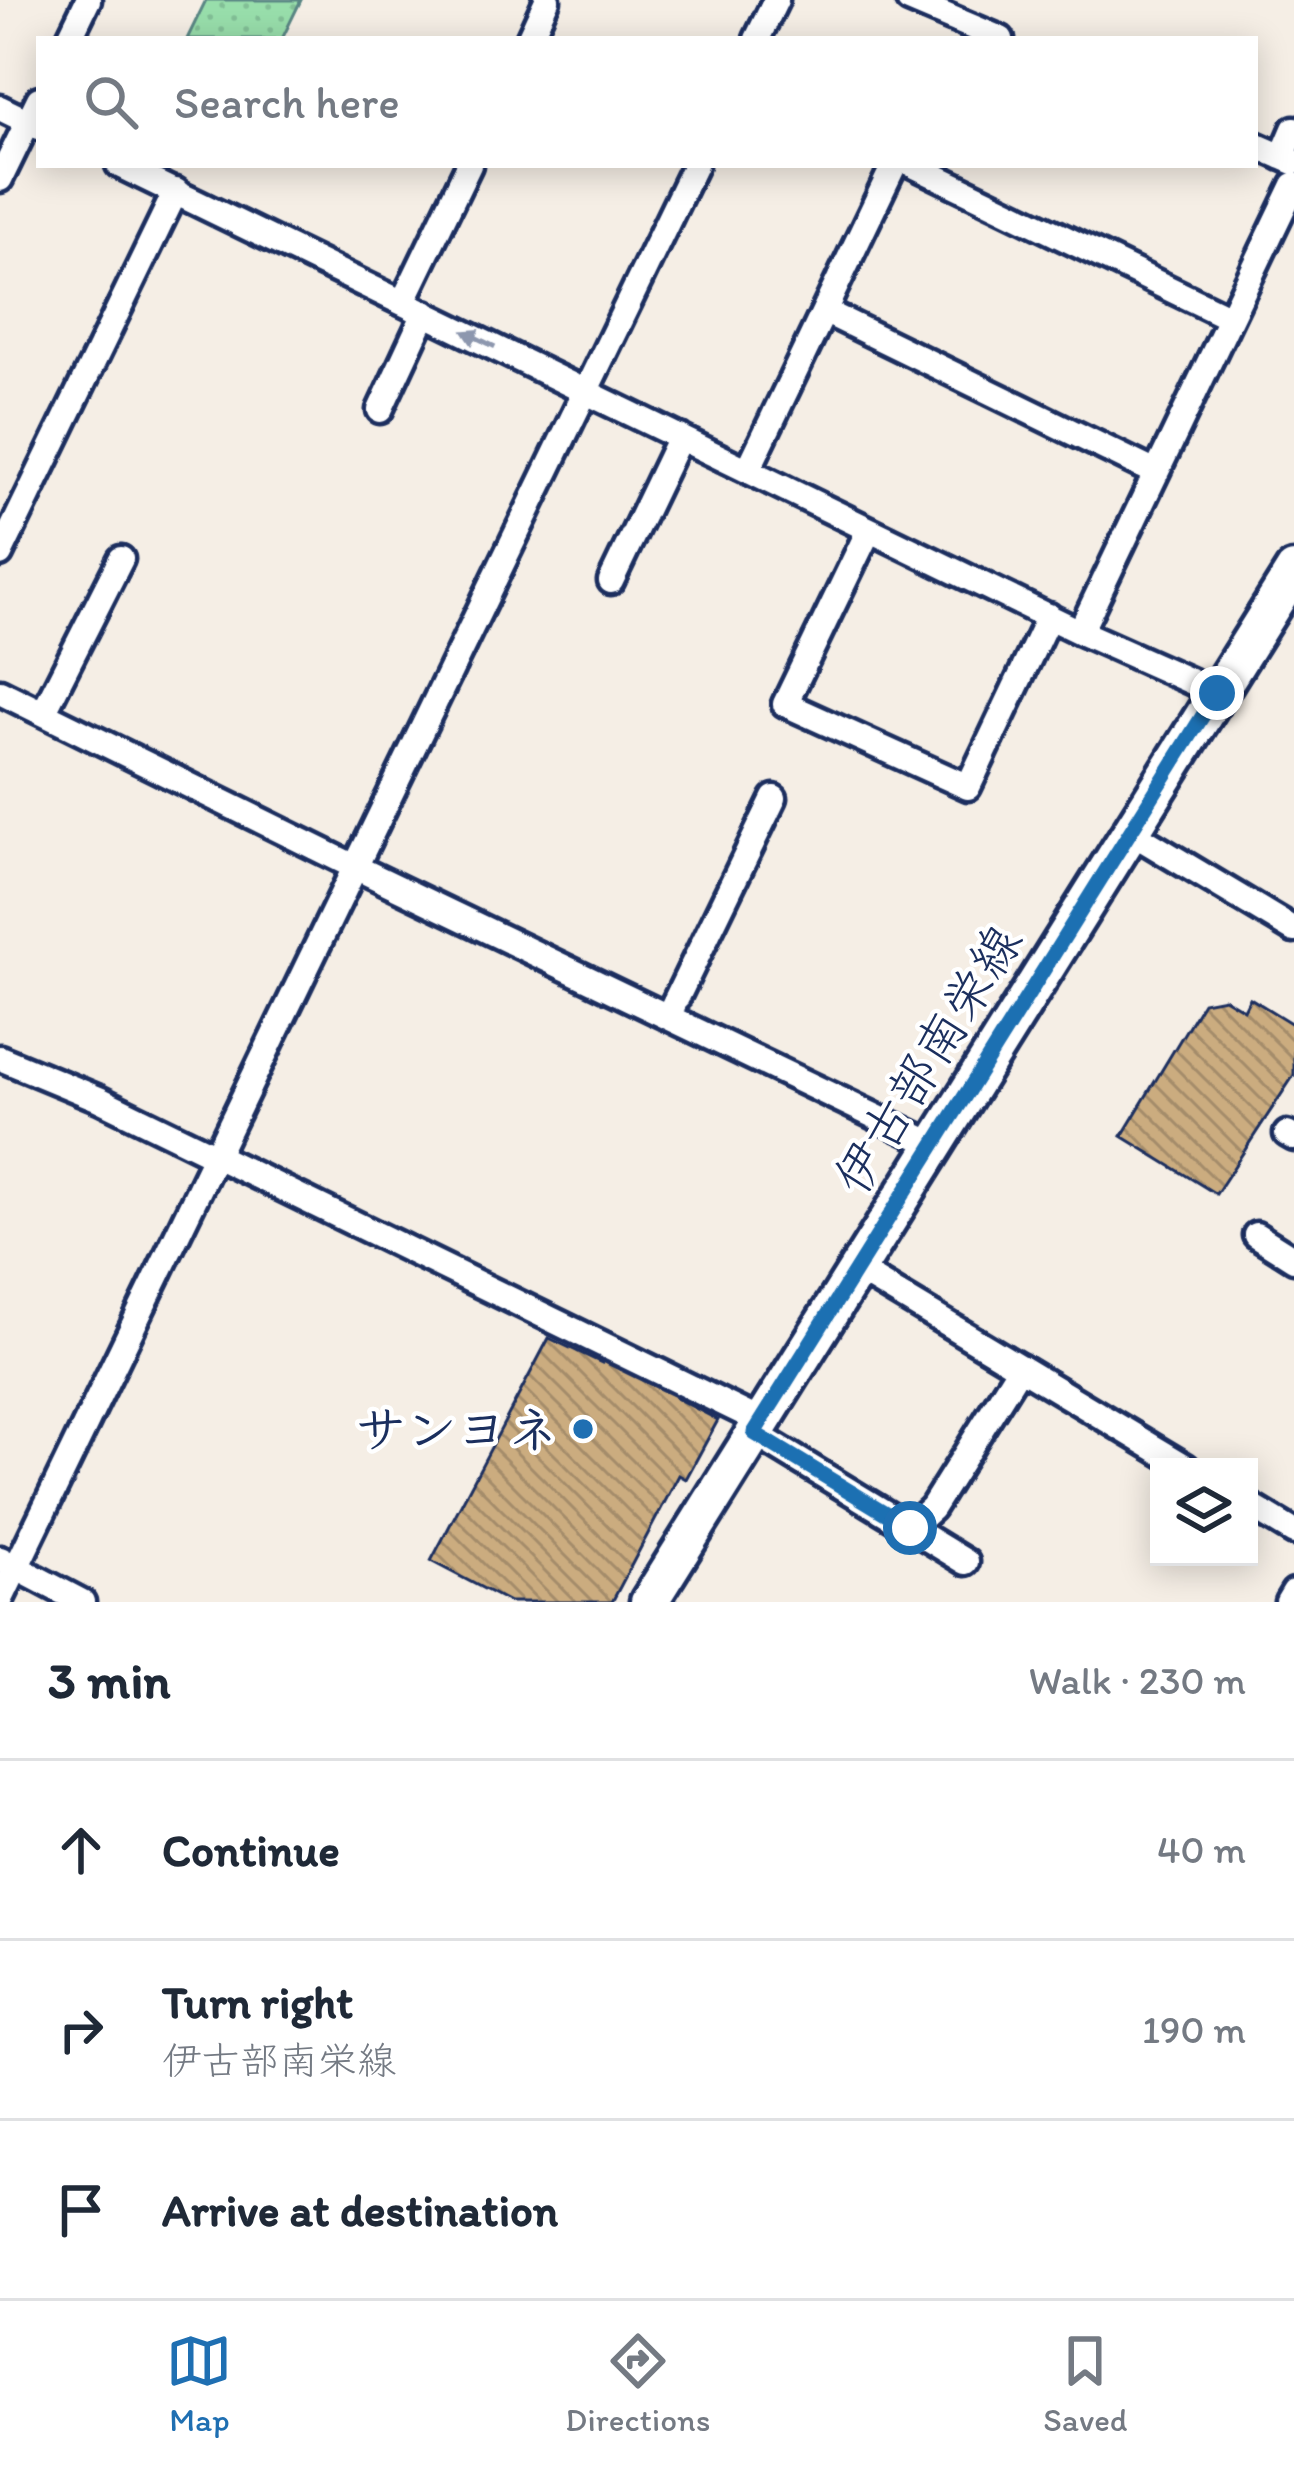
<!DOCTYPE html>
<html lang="en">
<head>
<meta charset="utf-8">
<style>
	:root { --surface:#fff; --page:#f2f2f3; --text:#1f2937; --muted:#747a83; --line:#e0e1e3; --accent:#1f6fb2 }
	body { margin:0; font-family:Itim,"Klee One",sans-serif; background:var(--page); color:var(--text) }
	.controls { position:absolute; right:36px; bottom:36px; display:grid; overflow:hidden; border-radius:0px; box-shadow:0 6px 30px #0003 }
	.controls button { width:108px; height:108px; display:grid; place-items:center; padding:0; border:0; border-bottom:3px solid var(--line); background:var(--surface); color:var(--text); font:60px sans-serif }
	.stop { position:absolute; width:36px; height:36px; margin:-27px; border:9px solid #1f6fb2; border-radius:50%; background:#fff }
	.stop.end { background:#1f6fb2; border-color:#fff; box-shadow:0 3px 12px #0008 }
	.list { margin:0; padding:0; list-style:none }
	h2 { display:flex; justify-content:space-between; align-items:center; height:156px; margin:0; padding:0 48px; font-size:51px }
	h2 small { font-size:39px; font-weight:400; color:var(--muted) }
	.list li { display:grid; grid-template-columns:78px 1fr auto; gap:36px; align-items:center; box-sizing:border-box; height:180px; padding:0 48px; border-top:3px solid var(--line) }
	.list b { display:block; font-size:45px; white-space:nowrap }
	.list p { margin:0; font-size:39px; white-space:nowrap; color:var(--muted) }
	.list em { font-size:39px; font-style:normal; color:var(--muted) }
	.icon { flex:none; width:66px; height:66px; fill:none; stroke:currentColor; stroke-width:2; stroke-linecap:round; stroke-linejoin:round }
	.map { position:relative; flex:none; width:1294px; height:1602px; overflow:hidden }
	.search { position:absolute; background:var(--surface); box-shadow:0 6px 30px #0003; left:36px; right:36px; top:36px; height:132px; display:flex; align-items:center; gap:30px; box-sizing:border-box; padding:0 42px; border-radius:0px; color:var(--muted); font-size:45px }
	.sheet { height:696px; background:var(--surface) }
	nav { display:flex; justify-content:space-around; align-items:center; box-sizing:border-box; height:168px; border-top:3px solid var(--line); background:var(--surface); font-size:33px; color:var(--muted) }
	nav a { display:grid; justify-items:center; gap:6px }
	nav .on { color:var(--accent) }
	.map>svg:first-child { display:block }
	.park { fill:url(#park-dots); stroke:#5a8684; stroke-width:3 }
	.building { fill:url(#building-back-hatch); stroke:#1b2f5e; stroke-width:3 }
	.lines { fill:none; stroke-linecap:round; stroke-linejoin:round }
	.street-casing { stroke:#1b2f5e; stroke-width:33 }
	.secondary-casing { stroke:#1b2f5e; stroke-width:45 }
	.street { stroke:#fff; stroke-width:24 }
	.secondary { stroke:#fff; stroke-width:36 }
	.oneway { fill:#8d97ae }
	.route { stroke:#1f6fb2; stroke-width:15 }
	.poi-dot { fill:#1f6fb2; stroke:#fff; stroke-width:4.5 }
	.labels { text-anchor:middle; stroke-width:9; stroke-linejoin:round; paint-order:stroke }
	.street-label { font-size:51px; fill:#1b2f5e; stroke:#fff }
	.poi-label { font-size:51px; font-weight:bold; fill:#1b2f5e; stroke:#fff; text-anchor:end }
</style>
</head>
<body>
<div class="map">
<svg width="1294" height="1602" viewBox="0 0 1294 1602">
	<defs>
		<pattern id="park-dots" width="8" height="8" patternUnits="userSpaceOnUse" patternTransform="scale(3)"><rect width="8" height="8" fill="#98deab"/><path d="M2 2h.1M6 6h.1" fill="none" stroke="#82bf96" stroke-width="1.8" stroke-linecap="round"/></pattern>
		<pattern id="building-back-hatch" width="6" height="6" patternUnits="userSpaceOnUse" patternTransform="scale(3)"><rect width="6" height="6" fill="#cbac7f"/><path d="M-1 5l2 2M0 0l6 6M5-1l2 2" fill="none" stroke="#a48c6b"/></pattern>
	</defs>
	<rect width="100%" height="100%" fill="#f5eee5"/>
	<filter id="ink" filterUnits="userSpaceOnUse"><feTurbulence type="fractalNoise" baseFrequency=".00833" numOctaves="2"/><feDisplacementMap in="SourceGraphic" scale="24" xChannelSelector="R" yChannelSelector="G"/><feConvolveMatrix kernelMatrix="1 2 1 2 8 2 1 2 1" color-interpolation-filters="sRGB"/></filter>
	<g filter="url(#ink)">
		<path class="park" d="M206 0H301L282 39H187Z"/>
		<path class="building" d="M1224 998 1244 1010 1250 998 1294 1025V1075L1216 1194 1122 1136 1203 1002Z
			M549 1338 602 1363 605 1358 675 1393 676 1398 718 1420 686 1479 679 1475 612 1602H509L431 1561Z"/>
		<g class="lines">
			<defs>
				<path id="street" d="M909 0 1001 39
					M69 39 88 0
					M529 39 547 0
					M757 39 776 0
					M0 108 39 127
					M1255 145 1294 162
					M1282 157 1294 129
					M119 165 1080 632 1217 693
					M913 165 1230 318
					M0 179 39 99
					M403 302 469 165
					M824 311 1156 473
					M380 410 425 313
					M748 470 894 165
					M869 530 785 704 968 787 1049 616
					M0 554 176 191
					M611 581 680 437
					M1080 632 1294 185
					M0 692 355 867 935 1145
					M43 713 121 559
					M1129 831 1294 930
					M668 1016 774 798
					M0 1058 99 1099 762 1422
					M1287 1134 1294 1138
					M1256 1235 1294 1259
					M856 1269 1186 1467
					M754 1433 966 1562
					M1249 1505 1294 1532
					M910 1528 932 1508 1020 1367
					M0 1559 82 1602
					M0 1601 695 165
					M1288 1602 1294 1592"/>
				<path id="secondary" d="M649 1602 1294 571"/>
			</defs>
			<use href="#street" class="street-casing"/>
			<use href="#secondary" class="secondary-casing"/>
			<use href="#street" class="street"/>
			<use href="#secondary" class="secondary"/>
		</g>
		<defs><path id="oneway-solid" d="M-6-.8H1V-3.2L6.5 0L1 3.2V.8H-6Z" transform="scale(3)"/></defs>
		<use class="oneway" href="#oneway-solid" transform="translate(479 339) rotate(-154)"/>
	</g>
	<g class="lines" filter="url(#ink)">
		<path class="route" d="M910 1528 754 1433 1217 693"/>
	</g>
	<circle class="poi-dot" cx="583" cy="1429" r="12"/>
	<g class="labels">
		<g class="street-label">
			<text transform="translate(927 1059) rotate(-58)" y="18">伊古部南栄線</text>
		</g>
		<g class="poi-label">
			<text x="559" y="1447">サンヨネ</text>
		</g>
	</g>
</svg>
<div class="controls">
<button><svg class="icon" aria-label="layers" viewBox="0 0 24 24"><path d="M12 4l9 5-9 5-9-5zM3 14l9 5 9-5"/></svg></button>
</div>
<div class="stop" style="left:910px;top:1528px"></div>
<div class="stop end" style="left:1217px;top:693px"></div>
<div class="search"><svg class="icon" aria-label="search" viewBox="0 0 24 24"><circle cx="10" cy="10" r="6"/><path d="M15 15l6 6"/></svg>Search here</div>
</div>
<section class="sheet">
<h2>3 min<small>Walk · 230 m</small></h2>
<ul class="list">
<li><svg class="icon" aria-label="ahead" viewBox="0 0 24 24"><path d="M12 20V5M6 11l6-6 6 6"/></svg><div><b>Continue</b></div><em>40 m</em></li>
<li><svg class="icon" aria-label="right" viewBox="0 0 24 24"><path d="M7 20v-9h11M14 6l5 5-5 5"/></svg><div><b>Turn right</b><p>伊古部南栄線</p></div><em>190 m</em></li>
<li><svg class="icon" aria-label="arrive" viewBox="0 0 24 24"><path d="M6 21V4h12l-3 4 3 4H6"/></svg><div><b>Arrive at destination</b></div></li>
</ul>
</section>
<nav>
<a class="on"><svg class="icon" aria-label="map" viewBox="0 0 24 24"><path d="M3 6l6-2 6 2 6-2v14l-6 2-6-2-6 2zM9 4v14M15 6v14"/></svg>Map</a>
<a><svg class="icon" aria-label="directions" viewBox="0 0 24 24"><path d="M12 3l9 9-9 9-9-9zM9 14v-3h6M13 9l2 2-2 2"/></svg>Directions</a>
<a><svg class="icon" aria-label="saved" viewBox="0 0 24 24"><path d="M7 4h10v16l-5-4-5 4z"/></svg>Saved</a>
</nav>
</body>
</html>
